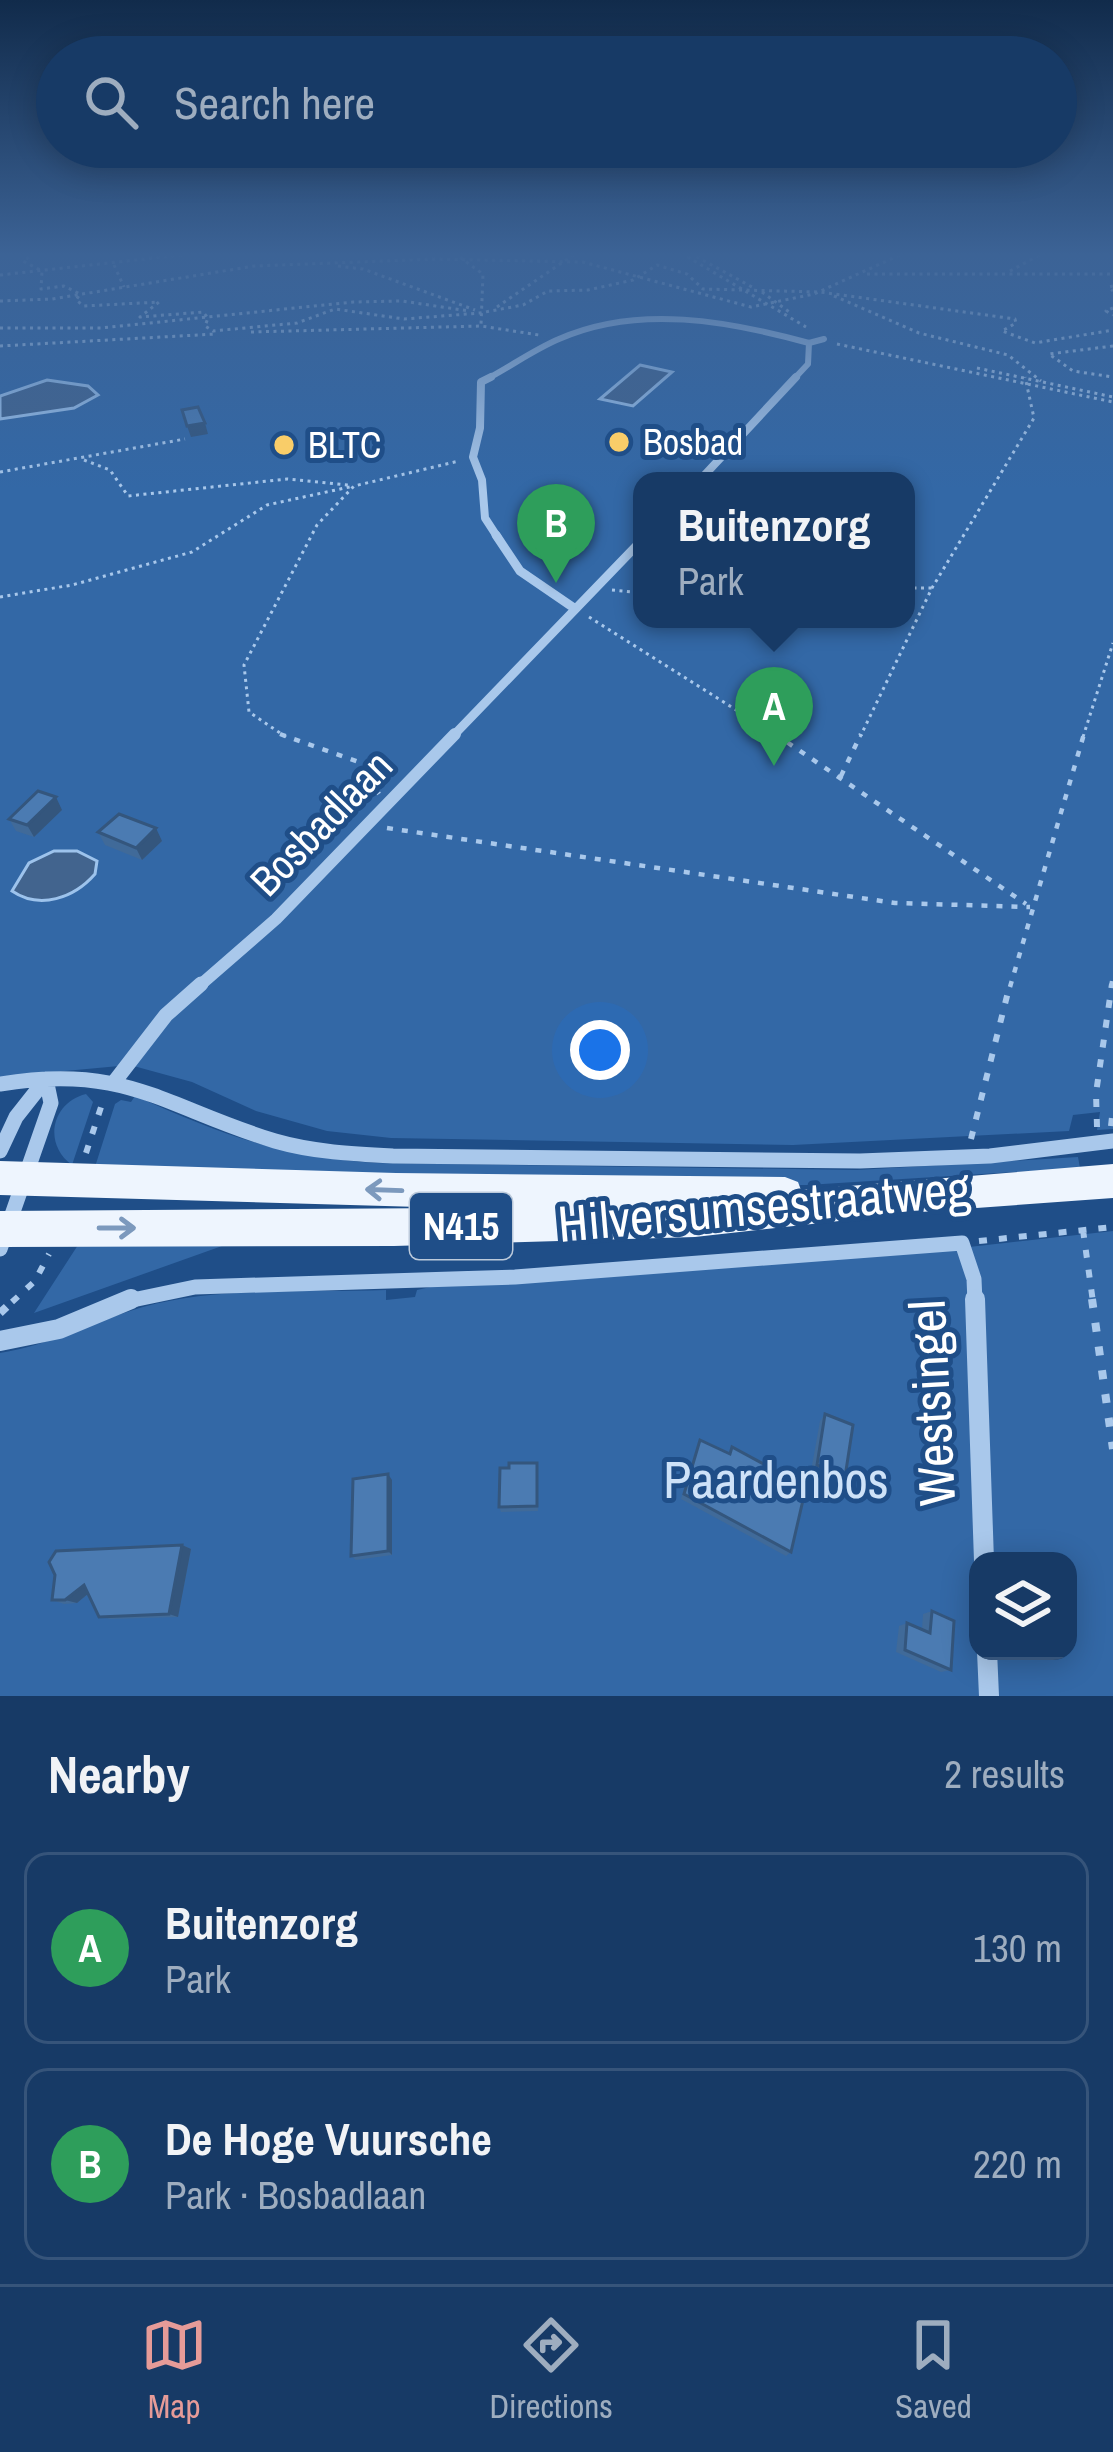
<!DOCTYPE html>
<html lang="en">
<head>
<meta charset="utf-8">
<style>
	:root { --surface:#173a66; --page:#24456f; --text:#f1f3f6; --muted:#9eadbf; --line:#36547a; --accent:#e69b98 }
	body { margin:0; font-family:"Archivo Narrow",sans-serif; background:var(--page); color:var(--text) }
	.controls { position:absolute; right:36px; bottom:36px; display:grid; overflow:hidden; border-radius:24px; box-shadow:0 6px 30px #0003 }
	.controls button { width:108px; height:108px; display:grid; place-items:center; padding:0; border:0; border-bottom:3px solid var(--line); background:var(--surface); color:var(--text); font:60px sans-serif }
	.you { position:absolute; left:600px; top:1050px; width:42px; height:42px; margin:-30px; border:9px solid #fff; border-radius:50%; background:#1a73e8; box-shadow:0 0 0 18px #1a73e833 }
	.badge { display:grid; place-items:center; width:78px; height:78px; border-radius:50%; background:var(--accent); color:#fff; font-size:39px; font-weight:700 }
	.pin { position:absolute; translate:-50% -99px; filter:drop-shadow(0 3px 6px #0008) }
	.pin::after { content:''; position:absolute; top:63px; width:42px; height:36px; background:inherit; clip-path:polygon(0 0,100% 0,50% 100%) }
	.popup { position:absolute; left:633px; top:472px; width:282px; height:156px; box-sizing:border-box; display:grid; place-content:center; border-radius:24px; background:var(--surface); filter:drop-shadow(0 3px 9px #0005); font-size:39px; white-space:nowrap; color:var(--muted) }
	.popup b { font-size:45px; color:var(--text) }
	.popup::after { content:''; position:absolute; left:50%; top:100%; margin-left:-24px; border:24px solid transparent; border-top-color:var(--surface) }
	.list { margin:0; padding:0; list-style:none }
	h2 { display:flex; justify-content:space-between; align-items:center; height:156px; margin:0; padding:0 48px; font-size:51px }
	h2 small { font-size:39px; font-weight:400; color:var(--muted) }
	.list li { display:grid; grid-template-columns:78px 1fr auto; gap:36px; align-items:center; box-sizing:border-box; height:192px; margin:0 24px 24px; padding:0 24px; border:3px solid var(--line); border-radius:24px }
	.list b { display:block; font-size:45px; white-space:nowrap }
	.list p { margin:0; font-size:39px; white-space:nowrap; color:var(--muted) }
	.list em { font-size:39px; font-style:normal; color:var(--muted) }
	.icon { flex:none; width:66px; height:66px; fill:none; stroke:currentColor; stroke-width:2; stroke-linecap:round; stroke-linejoin:round }
	.map { position:relative; flex:none; width:1113px; height:1696px; overflow:hidden }
	.search { position:absolute; background:var(--surface); box-shadow:0 6px 30px #0003; left:36px; right:36px; top:36px; height:132px; display:flex; align-items:center; gap:30px; box-sizing:border-box; padding:0 42px; border-radius:66px; color:var(--muted); font-size:45px }
	.sheet { height:588px; background:var(--surface) }
	nav { display:flex; justify-content:space-around; align-items:center; box-sizing:border-box; height:168px; border-top:3px solid var(--line); background:var(--surface); font-size:33px; color:var(--muted) }
	nav a { display:grid; justify-items:center; gap:6px }
	nav .on { color:var(--accent) }
	.map>svg:first-child { display:block }
	.green { fill:#3368a6; fill-rule:evenodd }
	.water { fill:#42648e; stroke:#9dc3ec; stroke-width:3 }
	.lines { fill:none; stroke-linecap:round; stroke-linejoin:round }
	.path-far3 { stroke:#a9c8eb; stroke-width:3; stroke-dasharray:3 4.5; stroke-linecap:butt }
	.path-far2 { stroke:#a9c8eb; stroke-width:4.5; stroke-dasharray:6 9; stroke-linecap:butt }
	.path-far1 { stroke:#a9c8eb; stroke-width:6; stroke-dasharray:8 12; stroke-linecap:butt }
	.path { stroke:#a9c8eb; stroke-width:8; stroke-dasharray:9 15; stroke-linecap:butt }
	.minor-far5 { stroke:#a9c8eb; stroke-width:6 }
	.minor-far4 { stroke:#a9c8eb; stroke-width:8 }
	.minor-far3 { stroke:#a9c8eb; stroke-width:9 }
	.minor-far2 { stroke:#a9c8eb; stroke-width:12 }
	.minor-far1 { stroke:#a9c8eb; stroke-width:15 }
	.minor { stroke:#a9c8eb; stroke-width:20 }
	.primary { fill:#eef5fe; fill-rule:evenodd }
	.wall { fill:#406a99 }
	.shaded-wall { fill:#34567d }
	.building { fill:#4b7bb2; stroke:#34567d; stroke-width:3 }
	.oneway { stroke:#7c99bd }
	.poi-dot { fill:#f9cd69; stroke:#1f4e88; stroke-width:4.5 }
	.labels { text-anchor:middle; stroke-width:10; stroke-linejoin:round; paint-order:stroke }
	.far-poi-label { font-size:36px; fill:#fff; stroke:#1f4e88; text-anchor:start }
	.shield { fill:#1f4e88; stroke:#bccadb; stroke-width:3 }
	.shield-label { font-size:39px; font-weight:bold; fill:#fff }
	.street-label { font-size:42px; fill:#fff; stroke:#1f4e88 }
	.near-street-label { font-size:51px; fill:#fff; stroke:#1f4e88 }
	.near-park-label { font-size:51px; fill:#cee2f8; stroke:#1f4e88 }
</style>
</head>
<body>
<div class="map">
<svg width="1113" height="1696" viewBox="0 0 1113 1696">
	<rect width="100%" height="100%" fill="#1f4e88"/>
	<path class="green" d="M0 253H1113V1129L1097 1130 1100 1112 1073 1115 1069 1131 793 1145 391 1138 327 1131 256 1111 192 1082 130 1065 0 1077ZM642 481H906V619H642Z
		M86 1094 93 1102 72 1165C43 1144 51 1103 86 1094Z
		M135 1096C223 1135 278 1156 375 1163L857 1170 1078 1157 1080 1168 807 1185 601 1186 94 1170 115 1104 121 1100 131 1102Z
		M1113 1231V1696H0V1353C51 1345 94 1321 143 1307 219 1286 307 1293 386 1290V1300L415 1297 417 1290 497 1272 942 1250ZM978 1561H1068V1651H978Z
		M78 1245 222 1246 34 1313Z"/>
	<path class="water" d="M640 365 672 372 633 406 600 399Z
		M47 380 88 386 98 395 74 408 0 419V396Z
		M54 851H77L97 861 95 874C74 898 40 910 12 891L29 863Z"/>
	<g class="lines">
		<path class="path-far3" d="M35 253 23 261 42 271 41 289 64 286 80 294 76 300 84 306 159 302 140 317 203 312 208 318 205 326 213 331 297 323 335 309 404 319 480 313 523 305 548 291 588 290 633 280 657 265 687 274 703 289 820 292 1015 319 1016 323 1002 331 1035 343 1113 330
			M454 253 483 274 481 325
			M681 253 806 327
			M690 253 752 287
			M114 265 124 287
			M338 266 363 269 475 310
			M1010 271 1043 253
			M867 274H1113
			M0 275 198 253
			M1113 286 1109 287 1113 291
			M762 292 792 314
			M834 296 919 333 1008 355 1041 381
			M0 301 52 299 254 266 434 259 583 262 751 307 814 294 904 253
			M497 307 576 253
			M1113 308 1106 311 1113 315
			M0 328H101L353 302 402 301 469 311
			M251 332 481 326 539 335
			M837 344 1113 402
			M0 346 216 334
			M1113 346 1049 354 1073 371 1113 377
			M977 368 1113 397
			M84 460 110 470 128 496 287 479 348 485
			M0 472 185 439
			M906 588H932
			M612 590 642 593
			M0 597 72 585 192 552 267 505 354 486
			M589 617 779 737
			M286 737 249 712 244 665 317 525 354 486 459 461
			M860 737 932 588 1034 418 1025 377
			M1083 737 1113 643"/>
		<path class="path-far2" d="M280 734 359 762 379 794
			M775 734 1026 904
			M841 776 861 734
			M387 828 895 903 1030 907
			M1010 987 1084 734
			M1111 987 1113 976"/>
		<path class="path-far1" d="M1111 1126 1113 1108
			M1097 1127 1096 1093 1112 984
			M971 1139 1010 984
			M86 1153 103 1101
			M1083 1230 1093 1302
			M979 1241 1113 1227
			M12 1302 35 1281 49 1254"/>
		<path class="path" d="M1092 1299 1113 1449
			M0 1313 15 1299"/>
		<path class="minor-far5" d="M485 380C510 367 533 350 559 339 638 304 729 321 809 343L824 339
			M793 380 808 364 809 343"/>
		<path class="minor-far4" d="M491 377 481 382 480 428 473 457 482 480 485 518 498 538
			M699 481 796 377"/>
		<path class="minor-far3" d="M496 535 520 571 574 608
			M452 737 642 540"/>
		<path class="minor-far2" d="M198 987 276 919 455 734"/>
		<path class="minor-far1" d="M115 1081 166 1015 201 984
			M0 1084C126 1063 164 1107 275 1141 313 1152 353 1154 393 1156L860 1161 990 1156 1113 1141
			M0 1151 16 1117 46 1079
			M0 1249 51 1103 46 1079
			M123 1302 195 1287 515 1277 962 1243 974 1279 975 1302"/>
		<path class="minor" d="M975 1299 984 1561
			M0 1341 59 1329 131 1299
			M987 1651 989 1696"/>
		<path class="primary" d="M0 1161 396 1173 785 1177 798 1182 801 1190 1113 1164V1198L921 1212 695 1237 394 1246 0 1247V1211L455 1208 0 1195Z"/>
	</g>
	<path class="wall" d="M62 810 34 837 16 831 9 819Z
		M98 832 162 841 142 860 105 845Z
		M825 1414 845 1477 839 1483 811 1471 820 1421Z
		M700 1440 728 1454 732 1447 791 1552 786 1556 681 1499Z
		M537 1463 538 1511 501 1512 499 1507 509 1468Z
		M392 1480V1555L356 1560 351 1556Z
		M182 1545 191 1549 178 1617 111 1619 99 1617 88 1594 77 1603 64 1604 52 1600Z
		M932 1611 951 1670 941 1672 896 1652 899 1626 907 1623 922 1629 923 1614Z"/>
	<path class="shaded-wall" d="M205 423 208 434 191 437 187 426Z
		M56 797 62 810 34 837 27 825Z
		M156 828 162 841 142 860 136 848Z
		M388 1474 392 1480V1555L388 1551Z
		M182 1545 191 1549 178 1617 169 1614Z
		M84 1585 95 1588 77 1603 65 1600Z"/>
	<path class="building" d="M198 407 205 423 187 426 182 410Z
		M38 791 56 797 27 825 9 819Z
		M119 814 156 828 136 848 98 832Z
		M825 1414 853 1425 845 1477 817 1465Z
		M700 1440 730 1454 732 1447 806 1487 791 1552 684 1494Z
		M509 1463H537V1506L499 1507 500 1468H509Z
		M388 1474V1551L351 1556 353 1479Z
		M182 1545 169 1614 99 1617 84 1585 65 1600H52L55 1575 49 1562 56 1551Z
		M932 1611 954 1621 951 1670 905 1650 907 1623 930 1633Z"/>
	<defs><path id="oneway-shaft" d="M-6 0H5M1.5-3L5.5 0L1.5 3" fill="none" stroke-width="1.6" stroke-linecap="round" stroke-linejoin="round" transform="scale(3)"/></defs>
	<g class="oneway">
		<use href="#oneway-shaft" transform="translate(384 1190) rotate(-178)"/>
		<use href="#oneway-shaft" transform="translate(117 1228)"/>
	</g>
	<linearGradient id="sky" x2="0" y2="1"><stop stop-color="#112b4b"/><stop offset="0.52" stop-color="#3c6396"/><stop offset="1" stop-color="#3c6396" stop-opacity="0"/></linearGradient>
	<rect width="1113" height="490" fill="url(#sky)"/>
	<g class="poi-dot">
		<circle cx="619" cy="442" r="12"/>
		<circle cx="284" cy="445" r="12"/>
	</g>
	<g class="labels">
		<g class="far-poi-label">
			<text x="643" y="455">Bosbad</text>
			<text x="308" y="458">BLTC</text>
		</g>
		<rect class="shield" x="410" y="1193" width="102" height="66" rx="9"/>
		<g class="shield-label">
			<text x="461" y="1240">N415</text>
		</g>
		<g class="street-label">
			<text transform="translate(321 823) rotate(-46)" y="15">Bosbadlaan</text>
		</g>
		<g class="near-street-label">
			<text transform="translate(764 1206) rotate(-5)" y="18">Hilversumsestraatweg</text>
			<text transform="translate(932 1403) rotate(-93)" y="18">Westsingel</text>
		</g>
		<g class="near-park-label">
			<text x="776" y="1498">Paardenbos</text>
		</g>
	</g>
</svg>
<div class="controls">
<button><svg class="icon" aria-label="layers" viewBox="0 0 24 24"><path d="M12 4l9 5-9 5-9-5zM3 14l9 5 9-5"/></svg></button>
</div>
<div class="you"></div>
<div class="pin badge" style="left:774px;top:766px;background:#2e9e5b">A</div>
<div class="popup"><b>Buitenzorg</b>Park</div>
<div class="pin badge" style="left:556px;top:583px;background:#2e9e5b">B</div>
<div class="search"><svg class="icon" aria-label="search" viewBox="0 0 24 24"><circle cx="10" cy="10" r="6"/><path d="M15 15l6 6"/></svg>Search here</div>
</div>
<section class="sheet">
<h2>Nearby<small>2 results</small></h2>
<ul class="list">
<li><span class="badge" style="background:#2e9e5b">A</span><div><b>Buitenzorg</b><p>Park</p></div><em>130 m</em></li>
<li><span class="badge" style="background:#2e9e5b">B</span><div><b>De Hoge Vuursche</b><p>Park · Bosbadlaan</p></div><em>220 m</em></li>
</ul>
</section>
<nav>
<a class="on"><svg class="icon" aria-label="map" viewBox="0 0 24 24"><path d="M3 6l6-2 6 2 6-2v14l-6 2-6-2-6 2zM9 4v14M15 6v14"/></svg>Map</a>
<a><svg class="icon" aria-label="directions" viewBox="0 0 24 24"><path d="M12 3l9 9-9 9-9-9zM9 14v-3h6M13 9l2 2-2 2"/></svg>Directions</a>
<a><svg class="icon" aria-label="saved" viewBox="0 0 24 24"><path d="M7 4h10v16l-5-4-5 4z"/></svg>Saved</a>
</nav>
</body>
</html>
